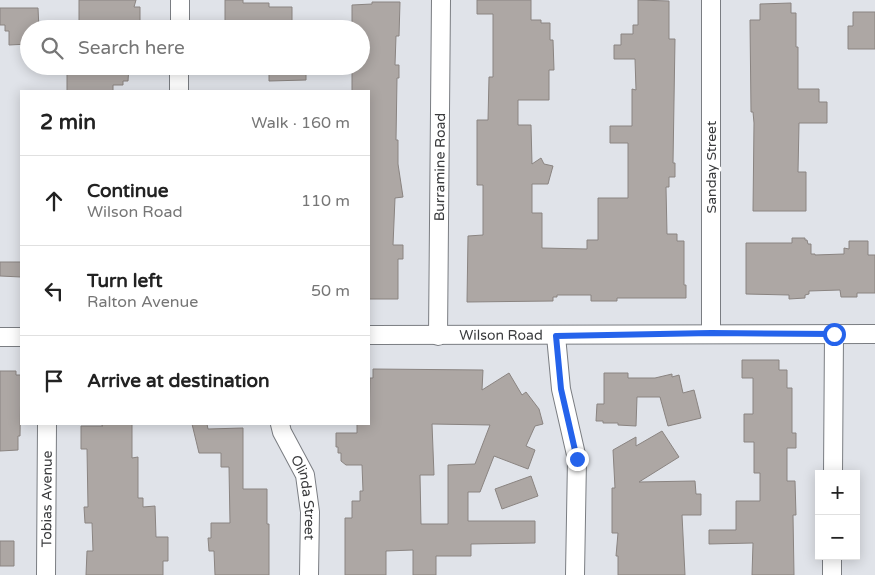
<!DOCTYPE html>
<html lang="en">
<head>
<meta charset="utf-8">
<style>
	:root { --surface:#fff; --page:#f6f6f6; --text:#222; --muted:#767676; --line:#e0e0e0 }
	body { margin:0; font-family:"Varela Round",sans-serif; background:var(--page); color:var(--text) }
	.controls { position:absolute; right:15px; bottom:15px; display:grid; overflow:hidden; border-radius:0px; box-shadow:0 2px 12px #0003 }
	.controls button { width:45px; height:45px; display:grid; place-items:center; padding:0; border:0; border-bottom:1px solid var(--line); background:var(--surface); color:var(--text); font:25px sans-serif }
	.stop { position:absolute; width:15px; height:15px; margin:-11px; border:4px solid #2563eb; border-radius:50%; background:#fff }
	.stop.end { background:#2563eb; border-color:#fff; box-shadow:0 1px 5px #0008 }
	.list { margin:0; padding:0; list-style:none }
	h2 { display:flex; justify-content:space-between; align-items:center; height:65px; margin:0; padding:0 20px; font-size:21px }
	h2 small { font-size:16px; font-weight:400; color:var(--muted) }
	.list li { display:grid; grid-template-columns:32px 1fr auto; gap:15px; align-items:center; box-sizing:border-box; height:90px; padding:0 20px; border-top:1px solid var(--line) }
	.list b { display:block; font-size:19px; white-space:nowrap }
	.list p { margin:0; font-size:16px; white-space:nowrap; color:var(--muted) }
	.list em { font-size:16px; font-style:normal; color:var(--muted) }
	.icon { flex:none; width:28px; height:28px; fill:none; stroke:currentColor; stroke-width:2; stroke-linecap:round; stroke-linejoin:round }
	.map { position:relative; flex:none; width:875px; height:575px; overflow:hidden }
	.search { position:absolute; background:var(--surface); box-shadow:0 2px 12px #0003; left:20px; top:20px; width:350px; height:55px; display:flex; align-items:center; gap:12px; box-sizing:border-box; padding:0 18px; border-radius:28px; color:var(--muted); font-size:19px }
	.panel { position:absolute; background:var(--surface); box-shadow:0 2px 12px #0003; left:20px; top:90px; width:350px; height:335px; border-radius:0px }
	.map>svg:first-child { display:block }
	.building { fill:#ada7a4; stroke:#8a8481; fill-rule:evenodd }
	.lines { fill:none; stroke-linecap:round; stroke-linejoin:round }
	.street-casing { stroke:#7a7d82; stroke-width:20 }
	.street { stroke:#fff; stroke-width:18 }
	.route { stroke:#2563eb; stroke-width:6 }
	.labels { text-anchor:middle; stroke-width:5; stroke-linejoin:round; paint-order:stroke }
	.street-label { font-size:14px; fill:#3a3b3d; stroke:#fff }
</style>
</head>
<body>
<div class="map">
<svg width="875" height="575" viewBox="0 0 875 575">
	<rect width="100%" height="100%" fill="#e0e3e9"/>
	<path class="building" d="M79 0H136L134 7H140V29H79Z
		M225 0H243V3H269V7H292V29H225Z
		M477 0H531V20H541V23H550V40H553L554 70H549V100H518V125H531L532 164 541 158 544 164 553 166 548 184H532V213H542V248L587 249V240H598V198H628V143H610V126H632V89L636 90 635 59H614V45H621V34H633V25H638V0L669 1V39H675L673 163H675V177H669V187H666L667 234H677V241H684V285H686V298H617V301H591V295H557V297H553V301L467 302 468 236 483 235V185H477V120H488L489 77H493V14H477Z
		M372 2H400L399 36H396L395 65H399V78H397L396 140H398V164L403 197 395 198 393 245H403V259H398V299H369V91H352V66H361V29H352V5L372 4Z
		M791 3V13H796V47H798V89H819V102H827V123H799L798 172H806V211H753L754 123 753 112H751L750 20H760V4Z
		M0 8H38L39 29H29V44L9 45V31H5V25H0Z
		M853 12H875V49H848V26H853Z
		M67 66H129L128 81H123V85H113V91H67Z
		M269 66H306V80L269 81Z
		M792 238H805V240H807L808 244H811V254H815V255L844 254V248L849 249V241H868V255H875V293H857V297H841L840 290 809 291V294L805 295V298L789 299V295L746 294V243H792Z
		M0 262H21V277L0 276Z
		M742 360H779V370H787V388H792V433H796V448H787V481H795L796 515H793L794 575H752L753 543 709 544V530H736V501H760V473H754V442H744V414H753V378H742Z
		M373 369 483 370 482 390 509 373 522 395 526 392 539 409 543 424 535 426 526 446 535 450 528 469 494 456 480 492H468V521H535V543L471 544V556H436V575H413V550L386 551V575H345V518H352V501H360V491H363L362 465H346L341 461V453H338V447H336V433H357V424H369L370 378H373ZM432 424 490 425 475 464 448 465V524H421L420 475H434Z
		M0 371H16V375H21L20 436H18V450L0 451Z
		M604 373H628V378H655L672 374V377L679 375 683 393 694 390 701 418 668 426 660 397H637L636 426 618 425V423H603V421H596L597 404H604Z
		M100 424H132V458L138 457V498H143V507L155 506 156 537H168V561H163V575H86L87 551H93L92 523H85L84 507H88L87 449H81V426H103Z
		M192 424H207L208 429 243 428V489H267V524H269V575H215L214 551H209L208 538H211V523H230L229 467H221V453H199Z
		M662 431 679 457 639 482 695 481 696 494H701V515H682L685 575H618V556H616L618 533H612V488H615L613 450 636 437V446Z
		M531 476 538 496 502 509 495 489Z
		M0 541H14V566H0Z"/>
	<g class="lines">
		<defs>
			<g id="street">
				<path d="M180 29V0"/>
				<path d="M179 91V66"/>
				<path d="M711 333V0"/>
				<path id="s1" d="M369 335 875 334"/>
				<path id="s2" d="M438 336 441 0"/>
				<path d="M556 336 561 389 577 459 575 575"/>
				<path d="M0 337H21"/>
				<path id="s3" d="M280 424 282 432 305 475 310 512 309 575"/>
				<path d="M833 474 834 334"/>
				<path id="s4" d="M46 575 47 424"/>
				<path d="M832 575V556"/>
			</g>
		</defs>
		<use href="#street" class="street-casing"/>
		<use href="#street" class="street"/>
	</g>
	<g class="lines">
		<path class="route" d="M577 459 561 389 556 336 711 333 834 334"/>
	</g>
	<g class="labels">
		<g class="street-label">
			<text transform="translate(711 167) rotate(-90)" y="5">Sanday Street</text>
			<text dy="5" stroke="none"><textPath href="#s2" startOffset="169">Burramine Road</textPath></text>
			<text dy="5" stroke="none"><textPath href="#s1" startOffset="132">Wilson Road</textPath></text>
			<text dy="5" stroke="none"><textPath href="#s3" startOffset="79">Olinda Street</textPath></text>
			<text dy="5" stroke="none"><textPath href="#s4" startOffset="76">Tobias Avenue</textPath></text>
		</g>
	</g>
</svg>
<div class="controls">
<button>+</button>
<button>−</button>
</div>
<div class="stop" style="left:834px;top:334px"></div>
<div class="stop end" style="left:577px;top:459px"></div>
<div class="search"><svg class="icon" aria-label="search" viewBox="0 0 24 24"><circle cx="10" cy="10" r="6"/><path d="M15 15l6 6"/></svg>Search here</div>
<section class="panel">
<h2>2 min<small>Walk · 160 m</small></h2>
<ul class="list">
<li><svg class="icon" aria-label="ahead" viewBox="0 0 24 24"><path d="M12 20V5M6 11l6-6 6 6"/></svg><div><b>Continue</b><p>Wilson Road</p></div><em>110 m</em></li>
<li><svg class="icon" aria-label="left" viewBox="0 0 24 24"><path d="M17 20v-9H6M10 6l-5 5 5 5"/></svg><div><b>Turn left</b><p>Ralton Avenue</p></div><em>50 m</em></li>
<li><svg class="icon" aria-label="arrive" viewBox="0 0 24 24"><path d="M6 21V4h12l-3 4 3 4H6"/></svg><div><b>Arrive at destination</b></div></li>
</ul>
</section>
</div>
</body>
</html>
